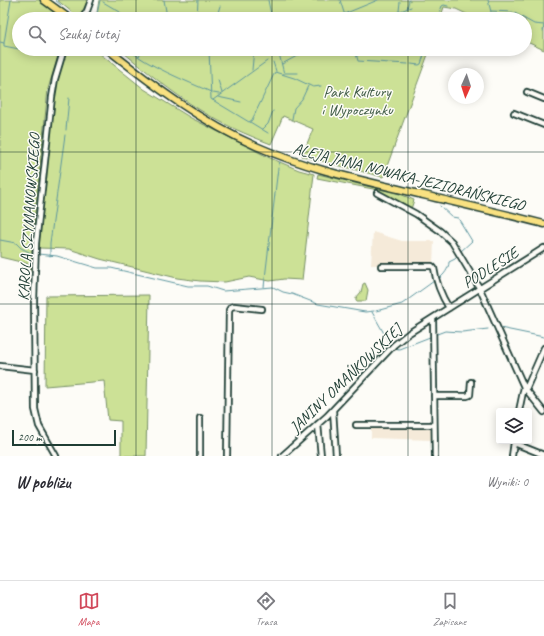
<!DOCTYPE html>
<html lang="pl">
<head>
<meta charset="utf-8">
<style>
	:root { --surface:#fff; --page:#f2f2f3; --text:#2b2b33; --muted:#7c7c81; --line:#e1e1e2; --accent:#d1495b }
	body { margin:0; font-family:Caveat,sans-serif; background:var(--page); color:var(--text) }
	.controls { position:absolute; right:12px; bottom:12px; display:grid; overflow:hidden; border-radius:4px; box-shadow:0 2px 10px #0003 }
	.controls button { width:36px; height:36px; display:grid; place-items:center; padding:0; border:0; border-bottom:1px solid var(--line); background:var(--surface); color:var(--text); font:20px sans-serif }
	.compass { position:absolute; left:448px; top:68px; width:36px; height:36px; border-radius:50%; background:var(--surface); box-shadow:0 2px 10px #0003; rotate:183deg }
	.scale { position:absolute; left:12px; bottom:10px; width:104px; box-sizing:border-box; padding-left:4px; border:2px solid #1f3d34; border-top:0; font-size:11px; line-height:14px; white-space:nowrap; color:#1f3d34; -webkit-text-stroke:3px #fdfcf7; paint-order:stroke }
	.list { margin:0; padding:0; list-style:none }
	h2 { display:flex; justify-content:space-between; align-items:center; height:52px; margin:0; padding:0 16px; font-size:17px }
	h2 small { font-size:13px; font-weight:400; color:var(--muted) }
	.icon { flex:none; width:22px; height:22px; fill:none; stroke:currentColor; stroke-width:2; stroke-linecap:round; stroke-linejoin:round }
	.map { position:relative; flex:none; width:544px; height:456px; overflow:hidden }
	.search { position:absolute; background:var(--surface); box-shadow:0 2px 10px #0003; left:12px; right:12px; top:12px; height:44px; display:flex; align-items:center; gap:10px; box-sizing:border-box; padding:0 14px; border-radius:22px; color:var(--muted); font-size:15px }
	.sheet { height:124px; background:var(--surface) }
	nav { display:flex; justify-content:space-around; align-items:center; box-sizing:border-box; height:56px; border-top:1px solid var(--line); background:var(--surface); font-size:11px; color:var(--muted) }
	nav a { display:grid; justify-items:center; gap:2px }
	nav .on { color:var(--accent) }
	.map>svg:first-child { display:block }
	.built { fill:#f5ead9 }
	.green { fill:#cce196; stroke:#768f65 }
	.lines { fill:none; stroke-linecap:round; stroke-linejoin:round }
	.stream { stroke:#5d969f; stroke-width:1 }
	.minor-casing { stroke:#1f3d34; stroke-width:8 }
	.major-casing { stroke:#1f3d34; stroke-width:9 }
	.minor { stroke:#fdfcf7; stroke-width:4.5 }
	.major { stroke:#f9e181; stroke-width:6 }
	.grid { fill:none; stroke:#1f3d34; stroke-width:1; stroke-opacity:0.55 }
	.labels { text-anchor:middle; stroke-width:3; stroke-linejoin:round; paint-order:stroke }
	.park-label { font-size:16px; fill:#425e48; stroke:#fdfcf7 }
	.street-label { font-size:16px; fill:#1f3d34; stroke:#fdfcf7 }
</style>
</head>
<body>
<div class="map">
<svg width="544" height="456" viewBox="0 0 544 456">
	<rect width="100%" height="100%" fill="#fdfcf7"/>
	<filter id="ink" filterUnits="userSpaceOnUse"><feTurbulence type="fractalNoise" baseFrequency=".025" numOctaves="2"/><feDisplacementMap in="SourceGraphic" scale="8" xChannelSelector="R" yChannelSelector="G"/><feConvolveMatrix kernelMatrix="1 2 1 2 8 2 1 2 1" color-interpolation-filters="sRGB"/></filter>
	<g filter="url(#ink)">
		<path class="built" d="M373 232 402 241H434L433 265H371Z
			M371 425 432 426V440L371 438Z"/>
		<path class="green" d="M0 0H39L62 19H19V49H60L48 89 32 243V273L29 264 0 257Z
			M57 0H88L82 12 78 17Z
			M99 0H544V50L525 41V19H477L456 9 444 7 440 19H96Z
			M67 49H94L144 89 191 118 270 158 299 170 314 174 302 280 284 279 270 281 249 277 225 282 200 281 177 278 100 259 69 249 39 248C40 222 43 195 45 169 49 128 53 87 67 49Z
			M119 49H430L383 177 302 156 313 129 283 116 271 144C247 135 222 124 200 110 171 92 145 70 119 49Z
			M318 174 400 194 414 200 411 209 373 189 317 178Z
			M365 283 368 290 366 301H356V298L361 292 363 284Z
			M149 295 146 456H121V421L108 420 104 381 45 386 46 296Z"/>
		<g class="lines">
			<path class="stream" d="M55 0 61 5
				M164 0 166 11 164 19
				M268 0 272 19
				M340 0 346 19
				M488 0 491 12
				M103 2 120 12 123 19
				M407 9 409 0
				M399 11 400 2
				M491 11 513 12 525 19
				M344 14 378 0
				M493 17 494 19
				M96 19 100 0
				M197 19 198 0
				M216 19 220 6
				M380 19 411 7
				M437 19 442 6 444 5 448 6
				M525 19 534 24 544 25
				M543 31 544 26
				M528 40 530 35
				M0 42 4 43V46L49 55
				M4 43 11 0
				M128 49C148 66 186 81 211 92
				M209 49 211 99 249 122 252 120 275 72 294 78 313 87 321 86
				M278 49 284 74
				M355 49 358 61 408 64
				M279 53 285 49
				M139 56 143 49
				M357 56 363 49
				M273 62 276 71
				M282 64 310 49
				M411 64 419 65 421 64 426 49
				M252 70 254 49
				M285 73H298
				M218 80 222 93
				M213 93 219 94
				M218 97 241 102
				M213 100 267 61
				M292 119 294 108 302 99 308 86
				M250 122 268 133
				M263 129 268 124 273 111
				M66 130 69 98
				M279 165 280 162
				M440 206 452 217 458 218 472 241 460 252
				M0 240 16 243 21 248 31 253
				M38 254 57 256 97 268H111L188 286H207L223 291 273 287 283 292 292 294 318 304 365 312 374 311
				M50 256V243L65 135
				M438 279C444 276 449 268 449 262L455 259 457 257
				M264 287 278 168
				M376 311 402 304 434 281
				M372 312 390 344
				M500 328 544 337
				M437 334 445 331 462 332 488 329
				M394 348 399 349 430 337"/>
			<defs>
				<path id="minor" d="M82 19 87 11 91 0
					M527 92 544 99
					M514 113 544 125
					M377 193 416 214 440 231 452 242 480 289 524 387 544 412
					M381 266H432L434 268C436 283 441 295 449 308
					M433 318 435 456
					M0 366 35 370
					M526 389 544 348
					M434 396H467L470 395 471 382
					M333 410 336 456
					M519 411 524 387
					M318 424 321 456
					M356 425H434
					M514 443 544 455
					M56 456 39 426 35 409 34 300 36 243 52 97 55 79 64 49
					M200 456V418
					M227 456 229 310 231 307 234 306 262 309
					M282 456 327 416 394 345 409 333 544 248
					M512 456 514 442"/>
				<path id="major" d="M44 0 70 19
					M107 49C154 86 201 122 256 146 301 166 347 177 394 188 444 200 494 211 544 224"/>
			</defs>
			<use href="#minor" class="minor-casing"/>
			<use href="#major" class="major-casing"/>
			<use href="#minor" class="minor"/>
			<use href="#major" class="major"/>
		</g>
	</g>
	<path class="grid" d="M136 0V19M272 0V19M408 0V19M136 49V456M272 49V456M408 49V456M0 152H544M0 304H544"/>
	<g class="labels">
		<g class="park-label">
			<text x="357" y="97">Park Kultury<tspan x="357" dy="18">i Wypoczynku</tspan></text>
		</g>
		<g class="street-label">
			<text transform="translate(409 176) rotate(14)" y="6">ALEJA JANA NOWAKA-JEZIORAŃSKIEGO</text>
			<text transform="translate(28 217) rotate(-86)" y="6">KAROLA SZYMANOWSKIEGO</text>
			<text transform="translate(490 267) rotate(-32)" y="6">PODLESIE</text>
			<text transform="translate(345 378) rotate(-44)" y="6">JANINY OMAŃKOWSKIEJ</text>
		</g>
	</g>
</svg>
<div class="controls">
<button><svg class="icon" aria-label="layers" viewBox="0 0 24 24"><path d="M12 4l9 5-9 5-9-5zM3 14l9 5 9-5"/></svg></button>
</div>
<svg class="compass" viewBox="-18 -18 36 36"><path d="M0-13l5 13h-10z" fill="#e53935"/><path d="M0 13l5-13h-10z" fill="#7c7c81"/></svg>
<div class="scale">200 m</div>
<div class="search"><svg class="icon" aria-label="search" viewBox="0 0 24 24"><circle cx="10" cy="10" r="6"/><path d="M15 15l6 6"/></svg>Szukaj tutaj</div>
</div>
<section class="sheet">
<h2>W pobliżu<small>Wyniki: 0</small></h2>
<ul class="list">
</ul>
</section>
<nav>
<a class="on"><svg class="icon" aria-label="map" viewBox="0 0 24 24"><path d="M3 6l6-2 6 2 6-2v14l-6 2-6-2-6 2zM9 4v14M15 6v14"/></svg>Mapa</a>
<a><svg class="icon" aria-label="directions" viewBox="0 0 24 24"><path d="M12 3l9 9-9 9-9-9zM9 14v-3h6M13 9l2 2-2 2"/></svg>Trasa</a>
<a><svg class="icon" aria-label="saved" viewBox="0 0 24 24"><path d="M7 4h10v16l-5-4-5 4z"/></svg>Zapisane</a>
</nav>
</body>
</html>
